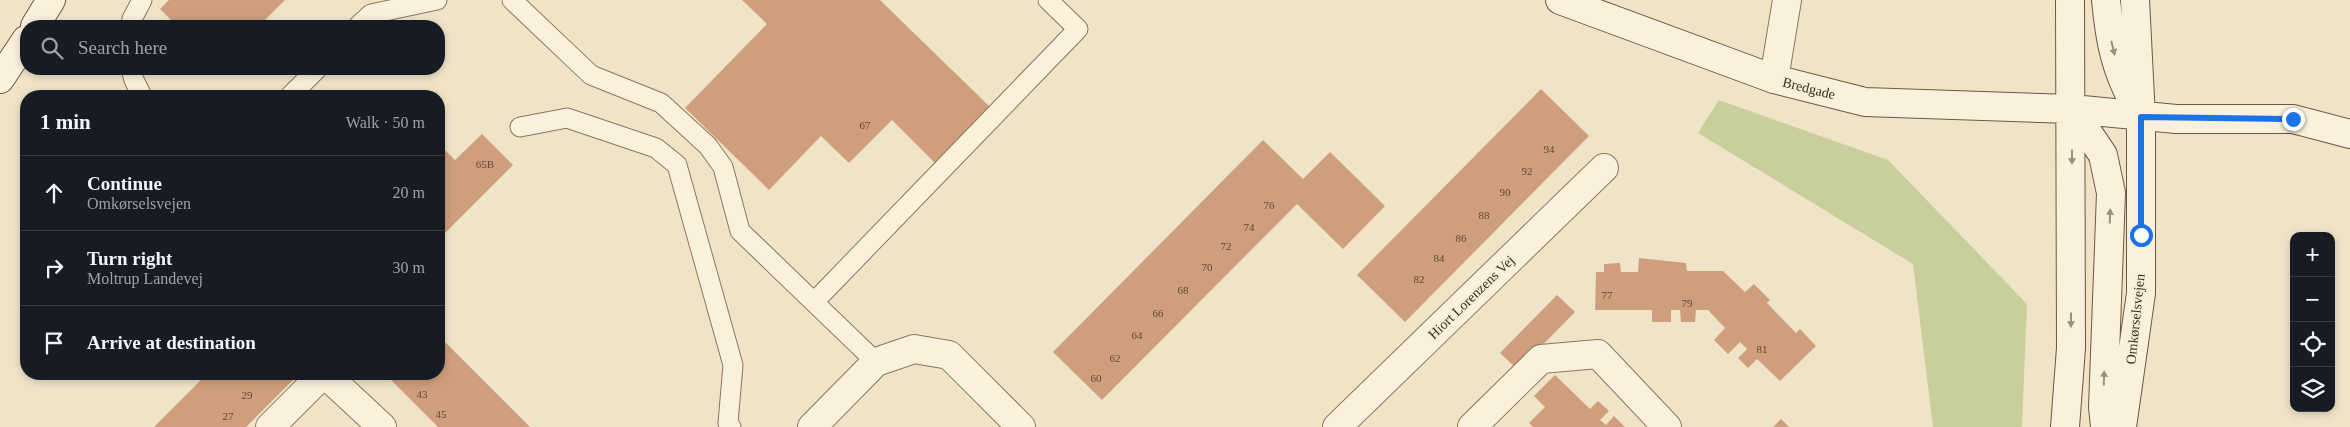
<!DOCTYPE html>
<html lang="en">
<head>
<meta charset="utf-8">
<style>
	:root { --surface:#171b24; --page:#242831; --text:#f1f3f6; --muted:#9ea1a6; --line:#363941 }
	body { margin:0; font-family:Georgia,serif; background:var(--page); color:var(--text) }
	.controls { position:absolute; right:15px; bottom:15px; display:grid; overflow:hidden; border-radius:10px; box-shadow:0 2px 8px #0003 }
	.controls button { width:45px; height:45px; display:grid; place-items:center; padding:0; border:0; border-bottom:1px solid var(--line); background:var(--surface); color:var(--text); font:25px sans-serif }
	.stop { position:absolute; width:15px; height:15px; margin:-11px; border:4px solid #1a73e8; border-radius:50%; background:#fff }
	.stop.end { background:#1a73e8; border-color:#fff; box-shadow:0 1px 5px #0008 }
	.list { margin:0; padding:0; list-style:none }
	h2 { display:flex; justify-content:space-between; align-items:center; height:65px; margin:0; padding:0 20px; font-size:21px }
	h2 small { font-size:16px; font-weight:400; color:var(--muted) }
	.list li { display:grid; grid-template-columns:32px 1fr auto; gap:15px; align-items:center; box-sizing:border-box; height:75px; padding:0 20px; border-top:1px solid var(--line) }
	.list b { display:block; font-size:19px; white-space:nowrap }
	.list p { margin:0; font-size:16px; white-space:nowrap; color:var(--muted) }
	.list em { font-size:16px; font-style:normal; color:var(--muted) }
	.icon { flex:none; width:28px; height:28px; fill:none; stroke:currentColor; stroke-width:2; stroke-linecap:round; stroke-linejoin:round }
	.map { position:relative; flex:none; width:2350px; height:427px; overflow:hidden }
	.search { position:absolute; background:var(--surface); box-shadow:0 2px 8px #0003; left:20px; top:20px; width:425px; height:55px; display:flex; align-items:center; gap:12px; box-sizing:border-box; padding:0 18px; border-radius:20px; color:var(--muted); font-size:19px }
	.panel { position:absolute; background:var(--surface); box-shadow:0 2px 8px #0003; left:20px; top:90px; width:425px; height:290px; border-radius:20px }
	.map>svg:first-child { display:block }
	.green { fill:#c9cf9b }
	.building { fill:#cf9f7d }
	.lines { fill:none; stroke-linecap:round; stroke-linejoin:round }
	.lane-casing { stroke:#8d765c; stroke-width:21 }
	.street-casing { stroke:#8d765c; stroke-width:30 }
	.secondary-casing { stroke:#6f573f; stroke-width:30 }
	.lane { stroke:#faf1dc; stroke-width:19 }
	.street { stroke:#faf1dc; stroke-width:28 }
	.secondary { stroke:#faf1dc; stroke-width:28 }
	.oneway { fill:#9c907e }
	.route { stroke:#1a73e8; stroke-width:6 }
	.labels { text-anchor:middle; stroke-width:4.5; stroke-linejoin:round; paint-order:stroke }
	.number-label { font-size:11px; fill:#624a37 }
	.street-label { font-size:14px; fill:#3d2e20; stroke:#f7eed8 }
</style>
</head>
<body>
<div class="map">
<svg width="2350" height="427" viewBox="0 0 2350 427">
	<rect width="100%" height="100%" fill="#f0e4c8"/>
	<path class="green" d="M1719 100 1888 160 2027 304 2022 427H1933L1913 264 1698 133Z"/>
	<path class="building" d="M169 0H285L259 26H177L160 9Z
		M742 0H880L990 107 935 163 892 120 849 163 821 136 769 190 685 108 767 24Z
		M1541 89 1589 136 1405 322 1357 275Z
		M482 134 513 165 439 239V144L455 160Z
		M1263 140 1303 179 1330 152 1385 206 1343 249 1297 204 1102 400 1053 352Z
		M1639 258 1686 263 1687 271H1723L1745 292 1754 284 1770 300 1767 303 1796 333 1800 329 1816 346 1780 381 1757 359 1748 368 1738 358 1747 349 1740 342 1728 354 1714 340 1725 328 1708 310H1696L1695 322H1681L1680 310H1671V322H1652V310H1595L1596 272H1604V264L1620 263 1621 272H1638Z
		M1557 295 1575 312 1518 370 1500 353Z
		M439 336 530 427H438L385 374H439Z
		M207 374H299L246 427H154Z
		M1555 375 1590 409 1598 401 1609 411 1600 420 1606 425 1614 416 1625 427H1533L1529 423 1545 407 1534 396Z
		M1781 419 1789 427H1773Z"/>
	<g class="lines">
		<defs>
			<path id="lane" d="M512 0 591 75 661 103 708 146 723 167 740 231 876 362
				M131 26 132 19 142 0
				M358 26 371 14 437 0
				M131 69 134 80 142 96
				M290 96 317 69
				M520 127 567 118 656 148 677 165 733 365 728 423 731 427
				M814 302 1078 29 1048 0"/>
			<path id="street" d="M1774 79 1787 0
				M325 374 382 427
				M270 427 323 374
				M812 427 876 362 914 349 949 355 1021 427
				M1337 427 1604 168
				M1472 427 1541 359 1598 354 1667 427"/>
			<path id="secondary" d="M1560 0 1774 79 1865 102 2072 109 2176 119H2293L2350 134
				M2106 0C2110 42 2115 69 2136 107
				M35 26 51 0
				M0 79 26 40
				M2072 109 2103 155 2111 193 2103 407 2105 427
				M2065 427 2071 348 2070 0
				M2122 427 2141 293V117L2135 0"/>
		</defs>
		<use href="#lane" class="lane-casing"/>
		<use href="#street" class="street-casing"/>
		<use href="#secondary" class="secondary-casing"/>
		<use href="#lane" class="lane"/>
		<use href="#street" class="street"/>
		<use href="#secondary" class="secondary"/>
	</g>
	<defs><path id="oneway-solid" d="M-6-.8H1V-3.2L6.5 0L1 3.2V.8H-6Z" transform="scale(1.25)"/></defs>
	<g class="oneway">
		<use href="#oneway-solid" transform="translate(2113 48) rotate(76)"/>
		<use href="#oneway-solid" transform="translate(2072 157) rotate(90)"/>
		<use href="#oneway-solid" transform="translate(2110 216) rotate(-88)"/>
		<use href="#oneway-solid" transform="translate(2071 320) rotate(90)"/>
		<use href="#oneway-solid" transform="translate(2104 378) rotate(-88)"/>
	</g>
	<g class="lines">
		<path class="route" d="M2141 235V117L2293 119"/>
	</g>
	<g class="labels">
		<g class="number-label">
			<text x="865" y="129">67</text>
			<text x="1549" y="153">94</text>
			<text x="485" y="168">65B</text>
			<text x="1527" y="175">92</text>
			<text x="1505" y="196">90</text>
			<text x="1269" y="209">76</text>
			<text x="1484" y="219">88</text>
			<text x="1249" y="231">74</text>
			<text x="1461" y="242">86</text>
			<text x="1226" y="250">72</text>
			<text x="1439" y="262">84</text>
			<text x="1207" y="271">70</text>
			<text x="1419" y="283">82</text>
			<text x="1183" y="294">68</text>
			<text x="1607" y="299">77</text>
			<text x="1687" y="307">79</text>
			<text x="1158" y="317">66</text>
			<text x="1137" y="339">64</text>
			<text x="1762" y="353">81</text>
			<text x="1115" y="362">62</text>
			<text x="1096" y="382">60</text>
			<text x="422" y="398">43</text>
			<text x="247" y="399">29</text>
			<text x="441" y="418">45</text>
			<text x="228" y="420">27</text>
		</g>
		<g class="street-label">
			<text transform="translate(1809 88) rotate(14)" y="5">Bredgade</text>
			<text transform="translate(1471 297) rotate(-44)" y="5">Hiort Lorenzens Vej</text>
			<text transform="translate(2135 319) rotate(-84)" y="5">Omkørselsvejen</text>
		</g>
	</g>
</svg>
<div class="controls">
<button>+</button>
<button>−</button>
<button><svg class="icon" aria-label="locate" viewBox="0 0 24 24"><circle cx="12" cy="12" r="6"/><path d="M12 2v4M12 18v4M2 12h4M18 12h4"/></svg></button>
<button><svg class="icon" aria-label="layers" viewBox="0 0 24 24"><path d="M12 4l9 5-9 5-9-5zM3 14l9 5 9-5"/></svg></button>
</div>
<div class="stop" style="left:2141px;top:235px"></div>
<div class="stop end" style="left:2293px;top:119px"></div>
<div class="search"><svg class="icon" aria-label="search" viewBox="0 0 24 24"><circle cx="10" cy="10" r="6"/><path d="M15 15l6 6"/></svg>Search here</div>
<section class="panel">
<h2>1 min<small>Walk · 50 m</small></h2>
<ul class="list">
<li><svg class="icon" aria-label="ahead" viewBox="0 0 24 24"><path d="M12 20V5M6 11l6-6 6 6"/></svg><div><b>Continue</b><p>Omkørselsvejen</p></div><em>20 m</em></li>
<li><svg class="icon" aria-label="right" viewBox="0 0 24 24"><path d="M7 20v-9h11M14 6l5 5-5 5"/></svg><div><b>Turn right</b><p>Moltrup Landevej</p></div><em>30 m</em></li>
<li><svg class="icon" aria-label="arrive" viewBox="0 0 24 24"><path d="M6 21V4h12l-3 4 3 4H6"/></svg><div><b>Arrive at destination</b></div></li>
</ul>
</section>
</div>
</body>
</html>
